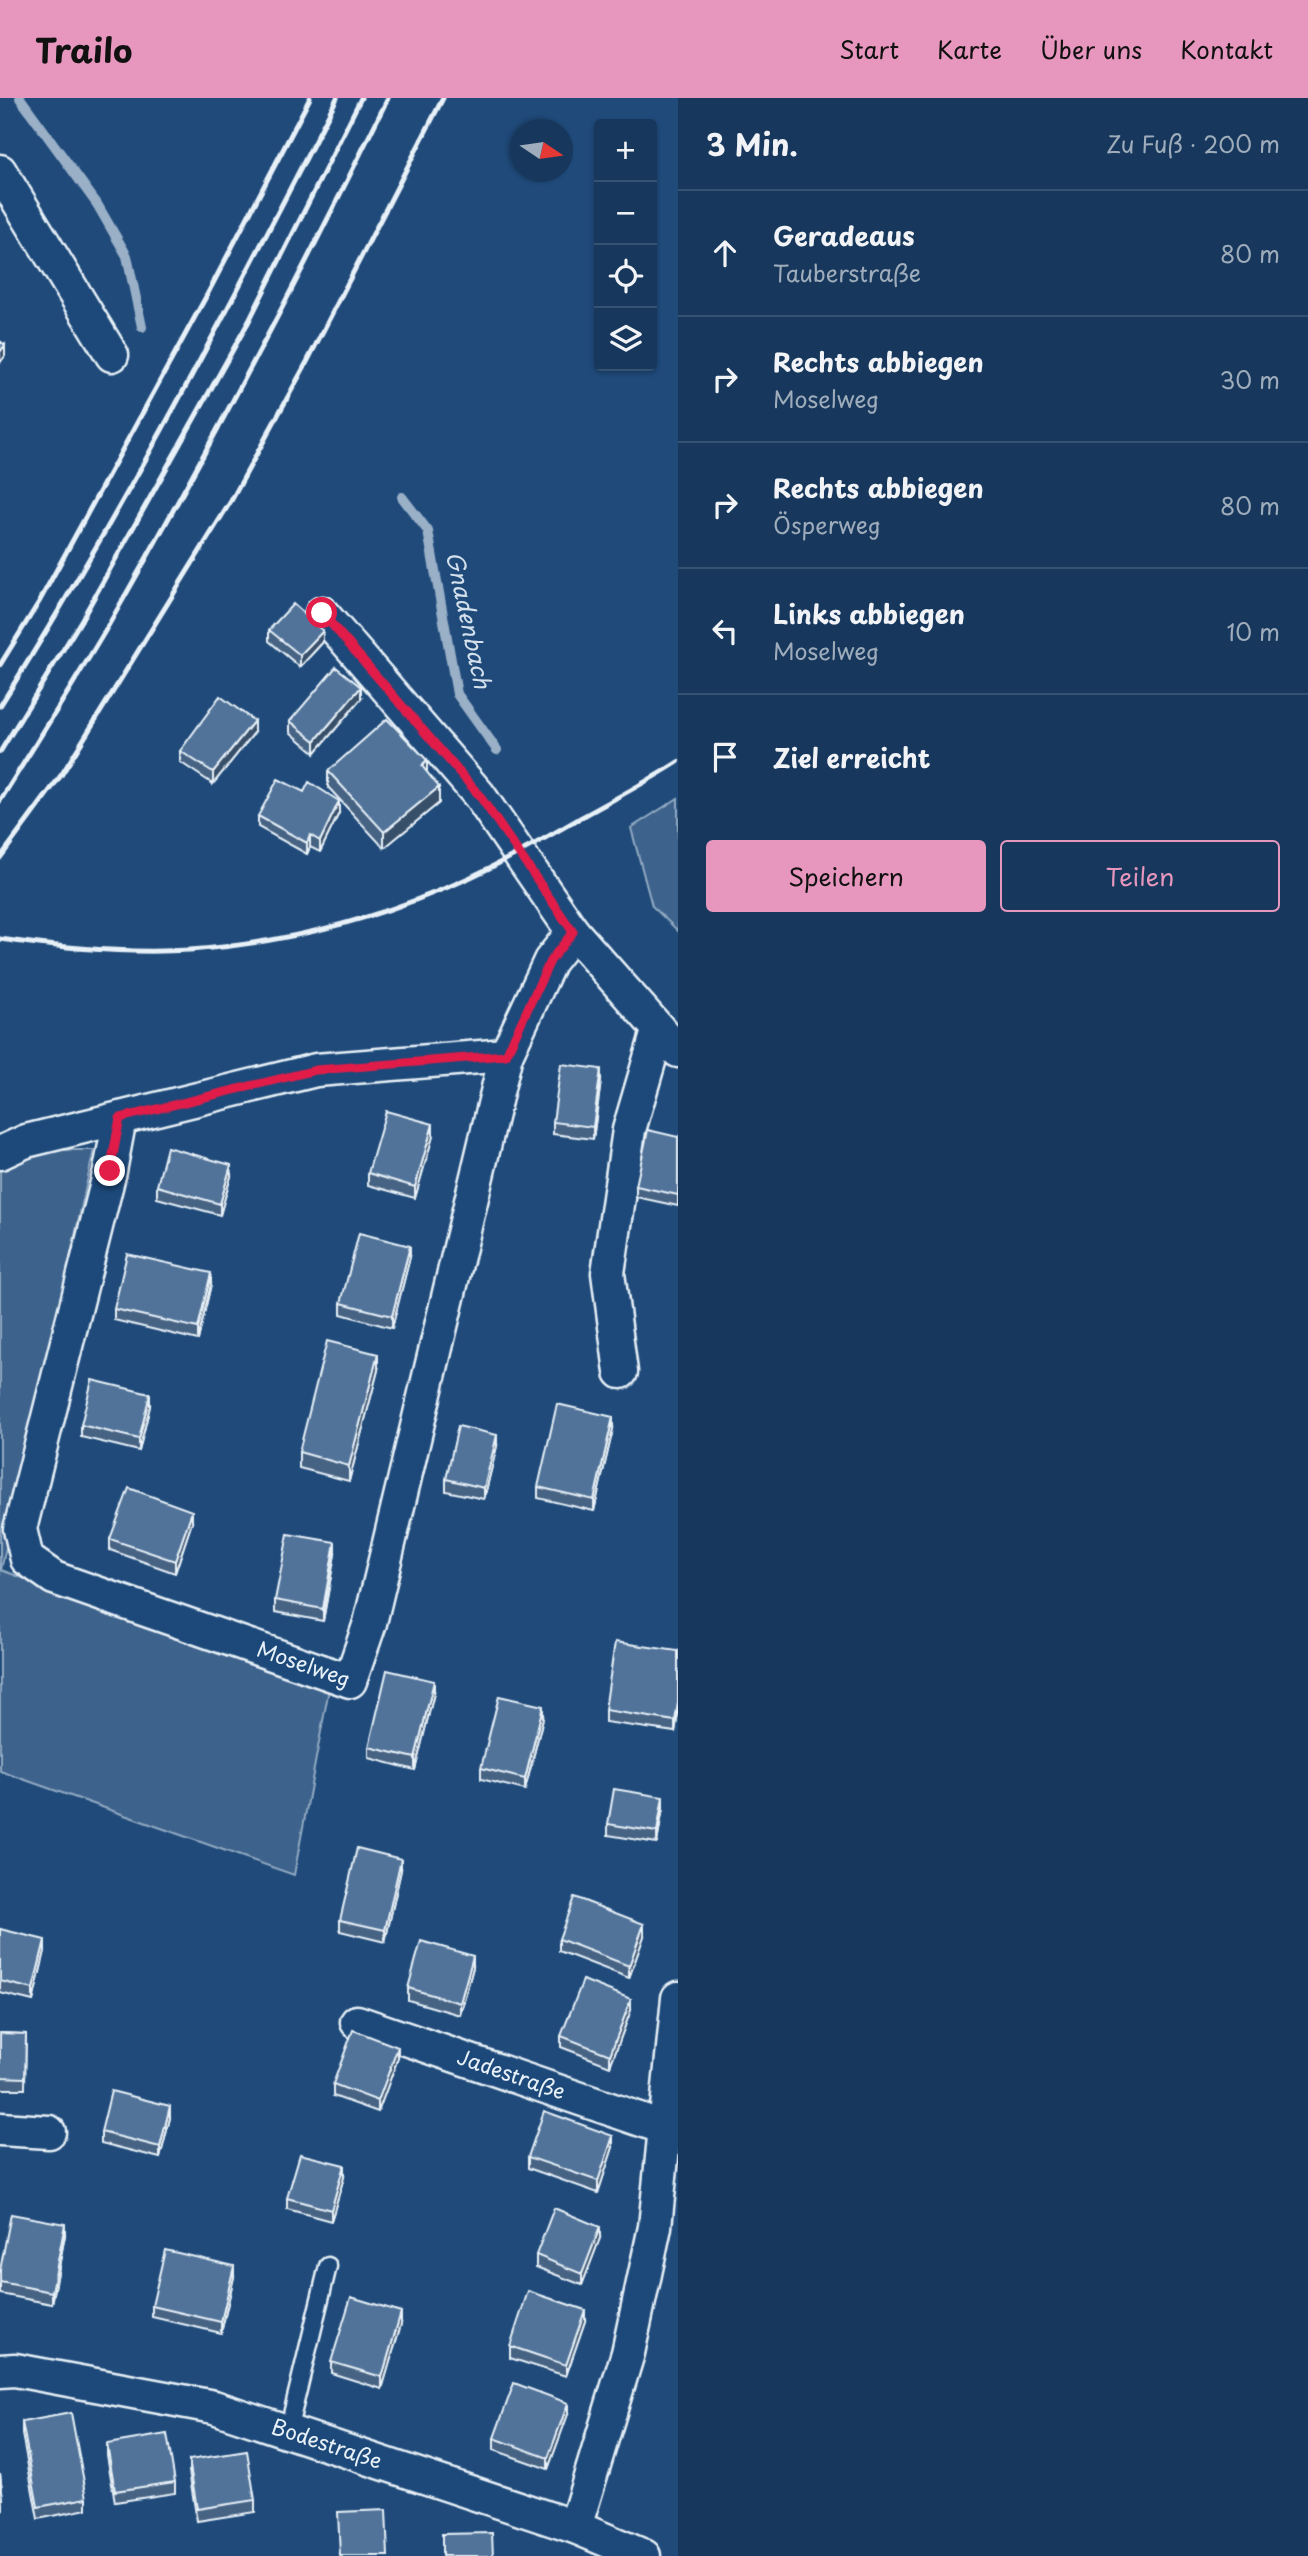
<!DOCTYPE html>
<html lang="de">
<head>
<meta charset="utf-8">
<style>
	:root { --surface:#17385c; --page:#244365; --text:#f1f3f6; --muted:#9eacbb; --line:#365272; --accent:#e797bd }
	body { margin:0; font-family:"Playpen Sans",sans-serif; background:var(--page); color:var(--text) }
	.controls { position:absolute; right:21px; top:21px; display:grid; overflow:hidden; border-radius:7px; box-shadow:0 2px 5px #0004 }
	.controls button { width:63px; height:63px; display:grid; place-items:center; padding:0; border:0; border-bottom:2px solid var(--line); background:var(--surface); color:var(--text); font:35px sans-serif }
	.compass { position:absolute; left:510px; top:21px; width:63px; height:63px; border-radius:50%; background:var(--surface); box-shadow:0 2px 5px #0004; rotate:103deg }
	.stop { position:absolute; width:21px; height:21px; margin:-16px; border:5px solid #e11d48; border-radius:50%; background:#fff }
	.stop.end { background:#e11d48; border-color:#fff; box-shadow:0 2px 7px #0008 }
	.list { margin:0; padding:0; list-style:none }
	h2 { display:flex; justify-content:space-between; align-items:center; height:91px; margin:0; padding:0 28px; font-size:30px }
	h2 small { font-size:23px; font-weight:400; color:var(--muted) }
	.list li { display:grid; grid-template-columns:46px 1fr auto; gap:21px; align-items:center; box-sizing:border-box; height:126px; padding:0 28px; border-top:2px solid var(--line) }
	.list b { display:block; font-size:26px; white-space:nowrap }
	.list p { margin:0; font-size:23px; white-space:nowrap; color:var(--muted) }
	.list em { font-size:23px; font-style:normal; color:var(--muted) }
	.actions { display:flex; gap:14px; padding:21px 28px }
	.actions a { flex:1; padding:16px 0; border:2px solid var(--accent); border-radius:7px; text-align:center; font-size:24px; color:var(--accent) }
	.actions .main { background:var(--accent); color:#111 }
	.icon { flex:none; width:38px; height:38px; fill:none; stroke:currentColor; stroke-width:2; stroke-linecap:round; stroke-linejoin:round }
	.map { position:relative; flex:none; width:678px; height:2458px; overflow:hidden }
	header { display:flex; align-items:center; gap:42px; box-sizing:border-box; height:98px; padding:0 35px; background:var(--accent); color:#111 }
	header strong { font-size:33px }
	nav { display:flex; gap:38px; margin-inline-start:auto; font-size:24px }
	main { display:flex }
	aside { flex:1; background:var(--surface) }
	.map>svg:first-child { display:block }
	.green { fill:#3c628c; stroke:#92aac2; stroke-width:2 }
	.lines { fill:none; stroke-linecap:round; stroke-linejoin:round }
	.stream { stroke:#9ab0c7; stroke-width:10 }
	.lane-casing { stroke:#e8f1f8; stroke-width:21 }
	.street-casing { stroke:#e8f1f8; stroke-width:37 }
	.lane { stroke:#1f4a7a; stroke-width:16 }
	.street { stroke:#1f4a7a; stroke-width:32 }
	.rail { stroke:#e8f1f8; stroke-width:5 }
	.wall { fill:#466384; stroke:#e8f1f8; stroke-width:2 }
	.shaded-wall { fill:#39506b; stroke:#e8f1f8; stroke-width:2 }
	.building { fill:#517399; stroke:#e8f1f8; stroke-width:2 }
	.route { stroke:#e11d48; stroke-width:9 }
	.labels { text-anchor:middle; stroke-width:5; stroke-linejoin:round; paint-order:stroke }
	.street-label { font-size:21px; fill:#e8f1f8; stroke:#1f4a7a }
	.water-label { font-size:23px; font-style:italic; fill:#d4e1ec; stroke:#1f4a7a }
</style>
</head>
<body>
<header>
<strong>Trailo</strong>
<nav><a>Start</a><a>Karte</a><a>Über uns</a><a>Kontakt</a></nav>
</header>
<main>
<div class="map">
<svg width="678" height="2458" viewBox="0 0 678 2458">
	<rect width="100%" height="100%" fill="#1f4a7a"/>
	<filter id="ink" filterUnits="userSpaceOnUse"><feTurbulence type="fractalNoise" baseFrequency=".0143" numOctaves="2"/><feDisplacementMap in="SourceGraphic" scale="14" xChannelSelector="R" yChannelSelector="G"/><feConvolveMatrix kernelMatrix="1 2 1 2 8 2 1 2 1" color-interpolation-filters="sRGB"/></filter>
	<g filter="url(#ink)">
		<path class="green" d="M678 700V833L652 808 631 730Z
			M56 1052H94L1 1472 329 1591 294 1777 0 1673V1072L10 1066Z"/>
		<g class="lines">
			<path class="stream" d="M20 0 97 106 127 158 142 229
				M402 399 428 433 457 596 497 652"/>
			<defs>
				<path id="lane" d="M288 2333 328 2168"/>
				<g id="street">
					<path d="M0 73 112 257"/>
					<path d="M322 515 479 697 573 834 678 953"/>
					<path id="s1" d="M120 1020 110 1073 20 1431 27 1461 54 1480 350 1583 370 1525 506 957 550 863 573 834"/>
					<path d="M0 1055 26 1043 316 972 506 957"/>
					<path d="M621 1274 608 1175 629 1032 658 933"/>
					<path id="s2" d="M357 1924 665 2030"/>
					<path d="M0 2031 49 2034"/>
					<path id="s3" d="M0 2273 15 2272 214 2309 575 2429 644 2458"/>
					<path d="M575 2429 628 2255 655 2129 678 1900"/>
				</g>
			</defs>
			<use href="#lane" class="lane-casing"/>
			<use href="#street" class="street-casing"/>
			<use href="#lane" class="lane"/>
			<use href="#street" class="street"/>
			<path class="rail" d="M0 567 39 504 208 195 310 0
				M0 608C124 412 231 206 337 0
				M0 654 82 521 249 223 361 0
				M0 703C36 645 73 587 108 528 207 355 301 178 388 0
				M0 760 62 676 231 403 307 264 443 0
				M0 841C63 850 126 856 190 852 274 846 358 826 436 794 487 774 535 746 582 719 614 701 647 684 678 664"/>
		</g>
		<path class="wall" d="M269 532 323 544 300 569 269 543Z
			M361 601 315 655 290 634V623Z
			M254 635 213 686 180 664V653Z
			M328 673 427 675 439 705 384 750 328 689Z
			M339 715 320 754 310 749 307 756 258 729V718Z
			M601 983 593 1041 553 1036V1024Z
			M433 1038 415 1100 368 1087V1075Z
			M678 1039V1108L636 1099V1088Z
			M231 1078 220 1117 157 1100V1088Z
			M410 1159 392 1230 341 1216V1205Z
			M211 1186 198 1242 114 1222V1211Z
			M378 1272 349 1383 299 1370V1354Z
			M150 1308 139 1353 81 1339V1327Z
			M613 1331 594 1413 538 1400V1389Z
			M497 1348 484 1401 446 1393V1381Z
			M192 1424 175 1475 110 1452V1441Z
			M335 1456 323 1523 275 1514V1502Z
			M678 1553V1616L675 1634 605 1624V1612Z
			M434 1595 415 1672 369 1660V1649Z
			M543 1620 525 1692 481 1681V1670Z
			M663 1710 657 1745 608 1737V1726Z
			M401 1772 385 1844 340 1833V1822Z
			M0 1831 45 1853 33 1903 0 1895Z
			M644 1838 629 1880 559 1853V1841Z
			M473 1869 460 1917 408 1902V1890Z
			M631 1912 610 1968 561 1949V1938Z
			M0 1935 26 1936 25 1991H0Z
			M398 1960 378 2014 333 1998V1986Z
			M170 2020 160 2060 101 2045V2034Z
			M613 2049 598 2095 528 2070V2059Z
			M344 2079 331 2123 287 2111V2100Z
			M65 2137 52 2206 0 2196V2172Z
			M600 2140 582 2187 536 2169V2157Z
			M234 2179 221 2235 152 2219V2208Z
			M585 2223 566 2278 510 2260V2248Z
			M401 2226 382 2291 331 2275V2264Z
			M568 2316 548 2371 494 2352V2340Z
			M22 2324 87 2400V2411L38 2421 22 2336Z
			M107 2346 175 2384V2395L115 2404 107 2357Z
			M189 2362 255 2402V2414L197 2423 189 2373Z
			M0 2375 3 2401V2412L0 2413Z"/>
		<path class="shaded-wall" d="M5 247V258L0 265V254Z
			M323 533V544L300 569V557Z
			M361 589V601L315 655V643Z
			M254 623V635L213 686V674Z
			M427 662V678L422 668Z
			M439 689V705L384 750V734Z
			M339 703V715L320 754V743Z
			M310 737V749L307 756V745Z
			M601 971V983L593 1041V1029Z
			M433 1026V1038L415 1100V1089Z
			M231 1067V1078L220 1117V1106Z
			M410 1148V1159L392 1230V1218Z
			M211 1175V1186L198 1242V1230Z
			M378 1256V1272L349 1383V1368Z
			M150 1296V1308L139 1353V1341Z
			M613 1319V1331L594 1413V1402Z
			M497 1337V1348L484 1401V1390Z
			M192 1413V1424L175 1475V1463Z
			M335 1444V1456L323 1523V1511Z
			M434 1583V1595L415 1672V1660Z
			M678 1605V1616L675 1634V1623Z
			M543 1608V1620L525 1692V1681Z
			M663 1699V1710L657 1745V1734Z
			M401 1761V1772L385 1844V1832Z
			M644 1826V1838L629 1880V1868Z
			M45 1842V1853L33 1903V1891Z
			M473 1858V1869L460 1917V1905Z
			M631 1901V1912L610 1968V1957Z
			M398 1949V1960L378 2014V2003Z
			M170 2008V2020L160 2060V2049Z
			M613 2038V2049L598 2095V2083Z
			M344 2067V2079L331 2123V2112Z
			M65 2126V2137L52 2206V2194Z
			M600 2129V2140L582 2187V2176Z
			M234 2168V2179L221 2235V2224Z
			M585 2212V2223L566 2278V2267Z
			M401 2214V2226L382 2291V2279Z
			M568 2305V2316L548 2371V2360Z"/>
		<path class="building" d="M0 243 5 247 0 254Z
			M293 506 323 533 300 557 269 532Z
			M336 569 361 589 315 643 290 623Z
			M220 598 254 623 213 674 180 653Z
			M387 621 427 662 422 668 439 689 384 734 328 673Z
			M278 681 304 694 309 684 339 703 320 743 310 737 307 745 258 718Z
			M561 966 601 971 593 1029 553 1024Z
			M386 1013 433 1026 415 1089 368 1075Z
			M648 1032 678 1039V1097L636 1088Z
			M167 1049 231 1067 220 1106 157 1088Z
			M359 1135 410 1148 392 1218 341 1205Z
			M127 1156 211 1175 198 1230 114 1211Z
			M327 1243 378 1256 349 1368 299 1354Z
			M92 1282 150 1296 139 1341 81 1327Z
			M557 1306 613 1319 594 1402 538 1389Z
			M458 1328 497 1337 484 1390 446 1381Z
			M129 1390 192 1413 175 1463 110 1441Z
			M288 1436 335 1444 323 1511 275 1502Z
			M615 1544 678 1553V1605L675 1623 605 1612Z
			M387 1572 434 1583 415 1660 369 1649Z
			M499 1598 543 1608 525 1681 481 1670Z
			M614 1691 663 1699 657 1734 608 1726Z
			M357 1750 401 1761 385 1832 340 1822Z
			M574 1799 644 1826 629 1868 559 1841Z
			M0 1831 45 1842 33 1891 0 1883Z
			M421 1843 473 1858 460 1905 408 1890Z
			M583 1882 631 1901 610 1957 561 1938Z
			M353 1932 398 1949 378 2003 333 1986Z
			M0 1935 26 1936 25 1980 0 1979Z
			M111 1993 170 2008 160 2049 101 2034Z
			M544 2013 613 2038 598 2083 528 2059Z
			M300 2056 344 2067 331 2112 287 2100Z
			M554 2110 600 2129 582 2176 536 2157Z
			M11 2116 65 2126 52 2194 0 2184V2172Z
			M165 2152 234 2168 221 2224 152 2208Z
			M528 2193 585 2212 566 2267 510 2248Z
			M351 2199 401 2214 382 2279 331 2264Z
			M514 2285 568 2305 548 2360 494 2340Z
			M71 2315 87 2400 38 2409 22 2324Z
			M167 2336 175 2384 115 2393 107 2346Z
			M247 2353 255 2402 197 2411 189 2362Z
			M0 2375 3 2401H0Z
			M386 2412 388 2458H340L338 2414Z
			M492 2435 493 2458H442V2436Z"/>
	</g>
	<g class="lines" filter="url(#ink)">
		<path class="route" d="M110 1073 120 1020 316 972 506 957 550 863 573 834 479 697 322 515"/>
	</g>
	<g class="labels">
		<g class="street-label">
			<text dy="7" stroke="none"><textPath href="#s1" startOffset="751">Moselweg</textPath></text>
			<text dy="7" stroke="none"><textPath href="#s2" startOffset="163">Jadestraße</textPath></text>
			<text dy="7" stroke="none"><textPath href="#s3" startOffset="336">Bodestraße</textPath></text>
		</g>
		<g class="water-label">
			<text transform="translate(468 522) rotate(78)" y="8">Gnadenbach</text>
		</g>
	</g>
</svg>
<div class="controls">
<button>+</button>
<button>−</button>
<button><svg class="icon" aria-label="locate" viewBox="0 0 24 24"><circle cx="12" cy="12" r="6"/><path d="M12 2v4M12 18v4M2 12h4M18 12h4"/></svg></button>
<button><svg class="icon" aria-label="layers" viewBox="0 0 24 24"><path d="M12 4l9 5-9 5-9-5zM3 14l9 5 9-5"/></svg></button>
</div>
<svg class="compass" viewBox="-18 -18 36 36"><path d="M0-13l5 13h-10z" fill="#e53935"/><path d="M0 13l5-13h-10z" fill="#9eacbb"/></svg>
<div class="stop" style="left:322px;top:515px"></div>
<div class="stop end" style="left:110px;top:1073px"></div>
</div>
<aside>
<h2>3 Min.<small>Zu Fuß · 200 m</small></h2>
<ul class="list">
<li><svg class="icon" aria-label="ahead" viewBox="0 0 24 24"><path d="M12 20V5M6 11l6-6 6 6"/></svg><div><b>Geradeaus</b><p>Tauberstraße</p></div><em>80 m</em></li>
<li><svg class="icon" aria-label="right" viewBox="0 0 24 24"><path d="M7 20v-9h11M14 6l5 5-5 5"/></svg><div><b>Rechts abbiegen</b><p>Moselweg</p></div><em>30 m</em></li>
<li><svg class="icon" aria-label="right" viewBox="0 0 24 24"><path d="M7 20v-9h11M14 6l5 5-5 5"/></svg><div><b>Rechts abbiegen</b><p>Ösperweg</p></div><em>80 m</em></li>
<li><svg class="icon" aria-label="left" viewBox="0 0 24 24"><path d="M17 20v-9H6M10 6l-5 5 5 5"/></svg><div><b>Links abbiegen</b><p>Moselweg</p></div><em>10 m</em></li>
<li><svg class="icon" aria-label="arrive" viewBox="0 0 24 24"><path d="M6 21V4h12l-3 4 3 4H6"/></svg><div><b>Ziel erreicht</b></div></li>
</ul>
<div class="actions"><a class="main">Speichern</a><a>Teilen</a></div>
</aside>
</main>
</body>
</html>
